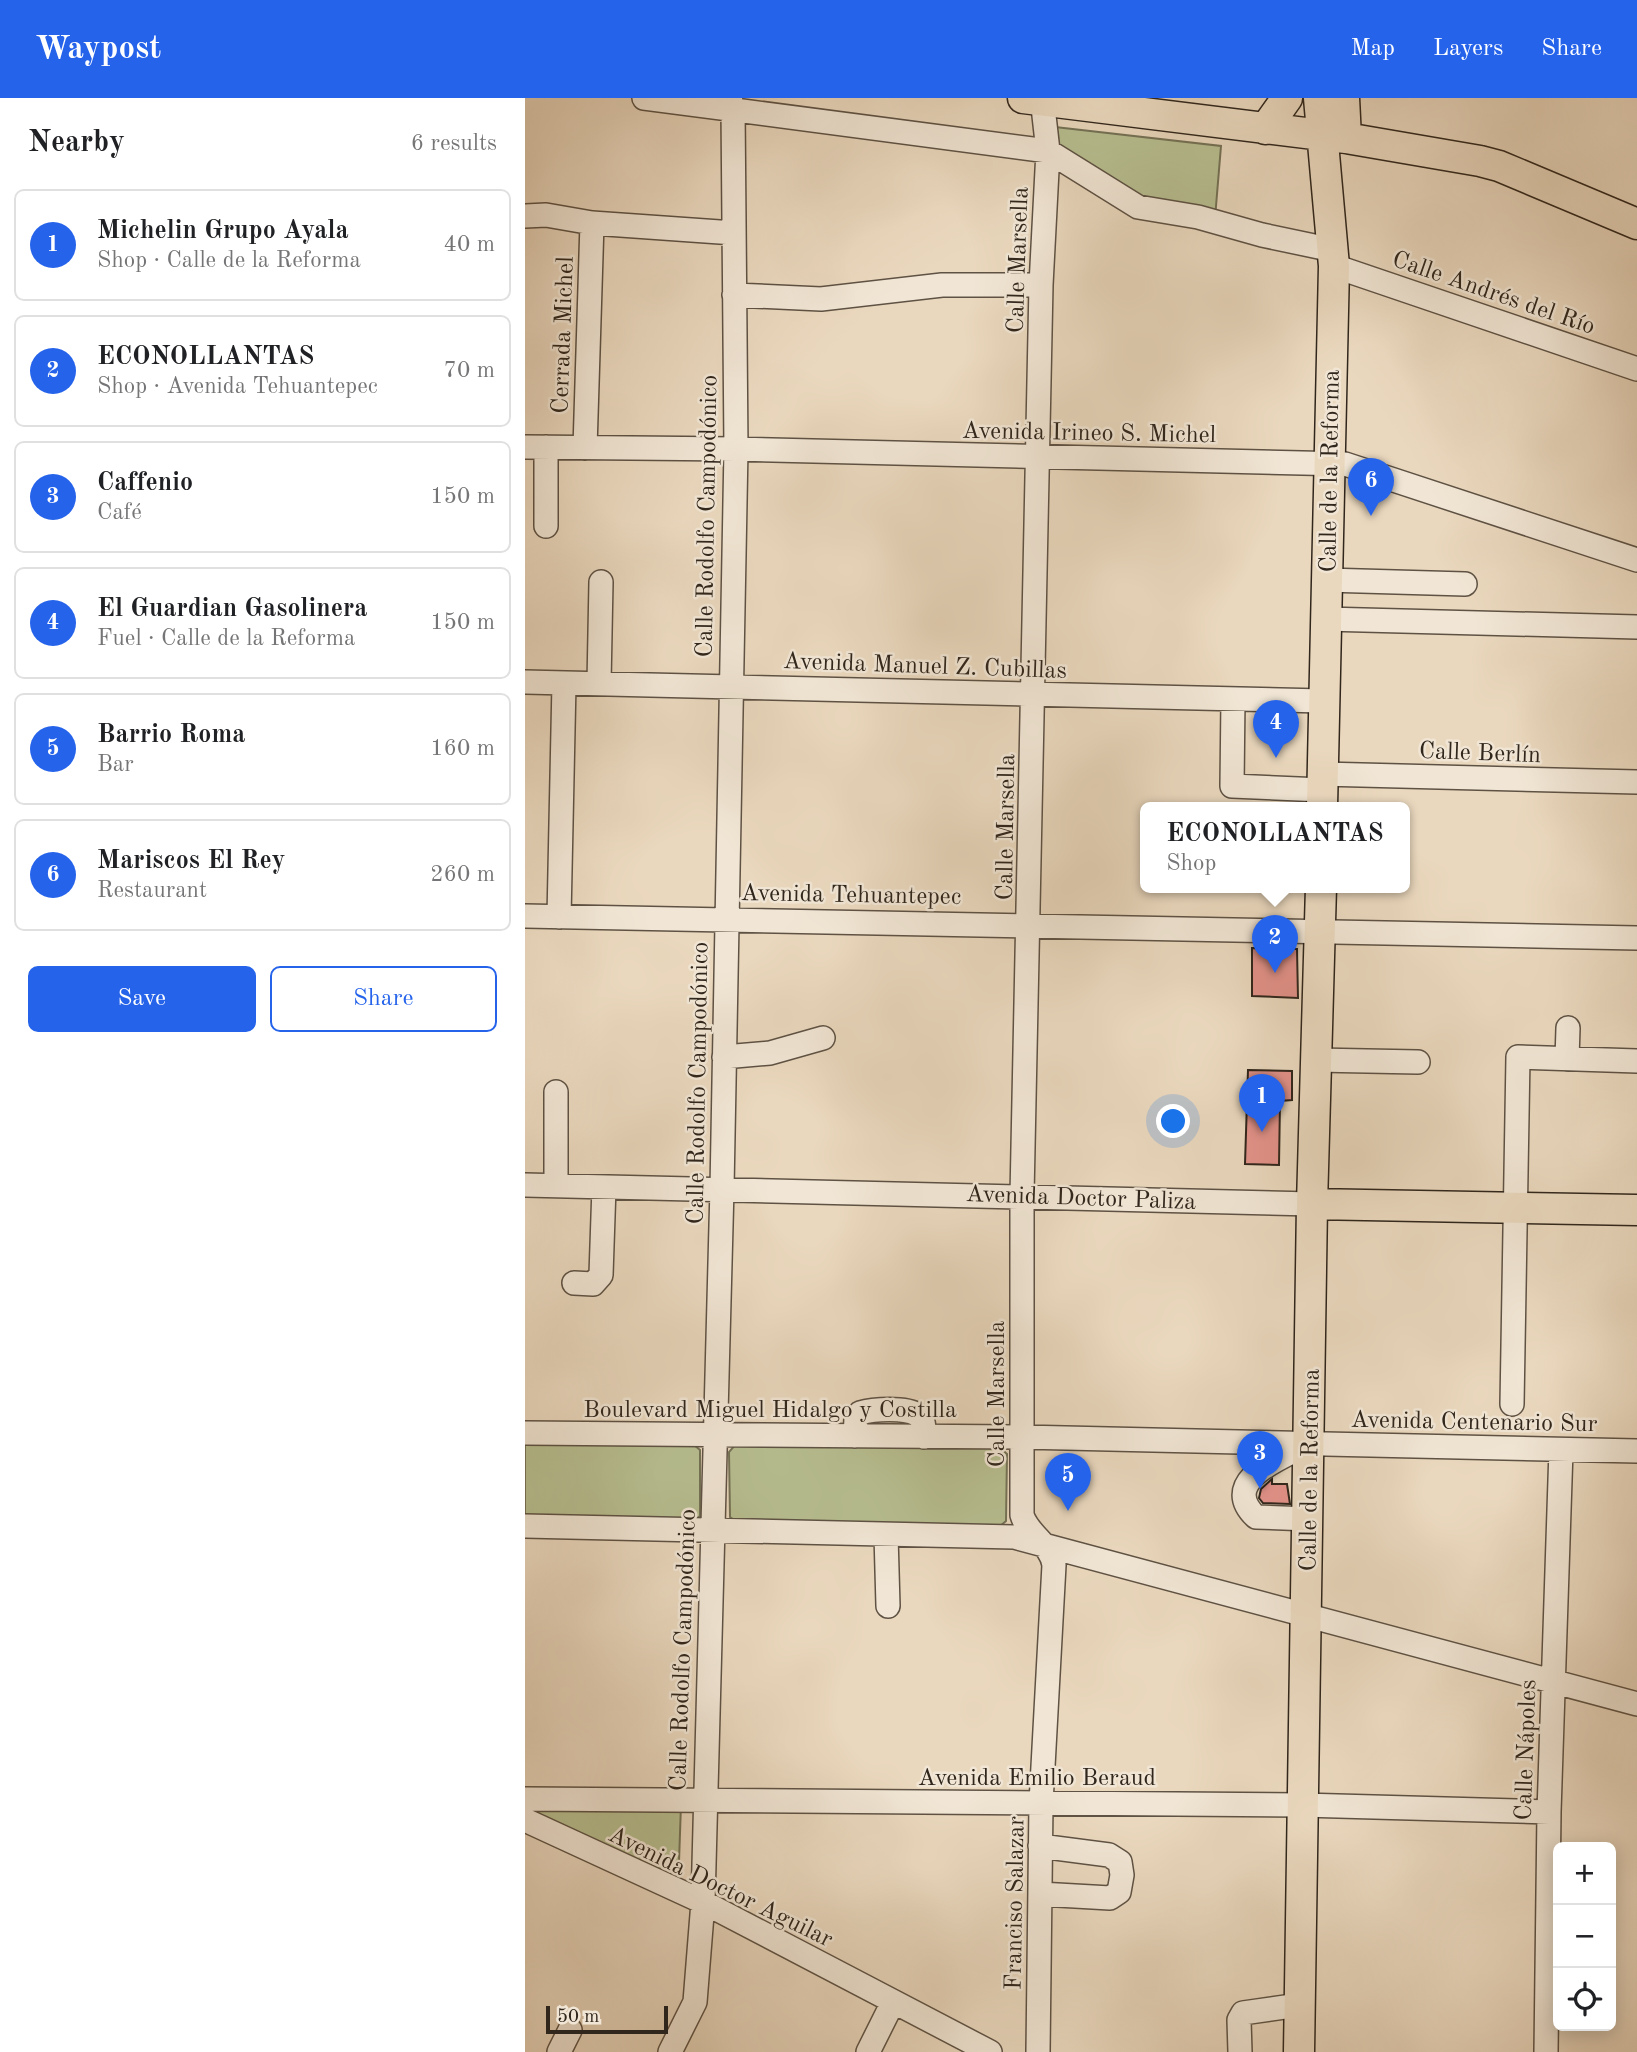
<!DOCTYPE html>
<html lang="en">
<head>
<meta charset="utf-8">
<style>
	:root { --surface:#fff; --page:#f2f2f2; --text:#202124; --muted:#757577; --line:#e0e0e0; --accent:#2563eb }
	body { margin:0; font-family:"Old Standard TT",serif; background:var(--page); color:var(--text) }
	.controls { position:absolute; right:21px; bottom:21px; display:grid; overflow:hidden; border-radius:10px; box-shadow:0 4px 18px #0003 }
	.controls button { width:63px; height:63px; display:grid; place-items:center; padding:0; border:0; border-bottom:2px solid var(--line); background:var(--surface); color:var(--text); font:35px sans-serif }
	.scale { position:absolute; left:21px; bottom:18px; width:122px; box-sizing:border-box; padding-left:7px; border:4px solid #30261c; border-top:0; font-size:19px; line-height:24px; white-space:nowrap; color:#30261c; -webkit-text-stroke:5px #f1e6d5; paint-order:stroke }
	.you { position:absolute; left:649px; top:1024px; width:24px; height:24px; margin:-18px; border:5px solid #fff; border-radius:50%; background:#1a73e8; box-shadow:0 0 0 10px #1a73e833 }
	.badge { display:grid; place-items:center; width:46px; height:46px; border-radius:50%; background:var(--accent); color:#fff; font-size:23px; font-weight:700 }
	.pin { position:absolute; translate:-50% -58px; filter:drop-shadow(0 2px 4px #0008) }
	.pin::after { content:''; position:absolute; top:37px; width:24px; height:21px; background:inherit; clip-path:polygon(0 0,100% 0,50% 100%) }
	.popup { position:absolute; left:615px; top:704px; width:270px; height:91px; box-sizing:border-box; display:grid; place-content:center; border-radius:10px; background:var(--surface); filter:drop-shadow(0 2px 5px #0005); font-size:23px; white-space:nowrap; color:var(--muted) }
	.popup b { font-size:26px; color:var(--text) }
	.popup::after { content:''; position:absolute; left:50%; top:100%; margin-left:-14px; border:14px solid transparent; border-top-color:var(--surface) }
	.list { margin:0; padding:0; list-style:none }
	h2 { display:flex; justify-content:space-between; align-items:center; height:91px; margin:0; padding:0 28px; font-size:30px }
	h2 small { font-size:23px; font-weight:400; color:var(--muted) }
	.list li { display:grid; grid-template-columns:46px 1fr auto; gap:21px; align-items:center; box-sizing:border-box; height:112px; margin:0 14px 14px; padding:0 14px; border:2px solid var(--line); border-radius:10px }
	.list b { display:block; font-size:26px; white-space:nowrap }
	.list p { margin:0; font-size:23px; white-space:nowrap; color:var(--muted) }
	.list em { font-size:23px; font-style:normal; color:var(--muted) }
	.actions { display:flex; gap:14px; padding:21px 28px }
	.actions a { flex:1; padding:16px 0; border:2px solid var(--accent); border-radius:10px; text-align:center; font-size:24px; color:var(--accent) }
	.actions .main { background:var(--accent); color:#fff }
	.icon { flex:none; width:38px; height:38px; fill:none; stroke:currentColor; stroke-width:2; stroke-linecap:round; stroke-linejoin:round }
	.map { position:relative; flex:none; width:1112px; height:1954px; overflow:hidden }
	header { display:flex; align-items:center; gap:42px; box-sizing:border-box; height:98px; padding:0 35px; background:var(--accent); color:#fff }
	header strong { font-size:33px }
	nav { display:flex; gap:38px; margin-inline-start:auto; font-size:24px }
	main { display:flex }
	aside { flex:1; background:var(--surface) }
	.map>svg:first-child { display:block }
	.green { fill:#b7bf91; stroke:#747256; stroke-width:2 }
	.building { fill:#e3928a; stroke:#30261c; stroke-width:2 }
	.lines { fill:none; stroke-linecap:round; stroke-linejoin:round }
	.minor-casing { stroke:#5e5244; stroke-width:26 }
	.major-casing { stroke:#30261c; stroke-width:33 }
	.minor { stroke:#f1e6d5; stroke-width:23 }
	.major { stroke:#ead8be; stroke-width:30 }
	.labels { text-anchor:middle; stroke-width:5; stroke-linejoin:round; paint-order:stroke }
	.street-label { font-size:24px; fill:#30261c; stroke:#f1e6d5 }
</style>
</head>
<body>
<header>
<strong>Waypost</strong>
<nav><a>Map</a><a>Layers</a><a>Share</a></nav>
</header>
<main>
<aside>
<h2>Nearby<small>6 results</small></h2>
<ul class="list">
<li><span class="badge">1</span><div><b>Michelin Grupo Ayala</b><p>Shop · Calle de la Reforma</p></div><em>40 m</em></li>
<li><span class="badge">2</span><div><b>ECONOLLANTAS</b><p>Shop · Avenida Tehuantepec</p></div><em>70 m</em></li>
<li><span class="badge">3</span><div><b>Caffenio</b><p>Café</p></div><em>150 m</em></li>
<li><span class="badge">4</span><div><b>El Guardian Gasolinera</b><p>Fuel · Calle de la Reforma</p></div><em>150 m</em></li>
<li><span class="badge">5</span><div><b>Barrio Roma</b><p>Bar</p></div><em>160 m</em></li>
<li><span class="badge">6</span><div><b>Mariscos El Rey</b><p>Restaurant</p></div><em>260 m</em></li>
</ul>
<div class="actions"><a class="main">Save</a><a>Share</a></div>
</aside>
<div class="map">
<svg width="1112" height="1954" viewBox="0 0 1112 1954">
	<rect width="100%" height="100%" fill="#ead8be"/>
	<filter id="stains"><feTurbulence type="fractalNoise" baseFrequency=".00286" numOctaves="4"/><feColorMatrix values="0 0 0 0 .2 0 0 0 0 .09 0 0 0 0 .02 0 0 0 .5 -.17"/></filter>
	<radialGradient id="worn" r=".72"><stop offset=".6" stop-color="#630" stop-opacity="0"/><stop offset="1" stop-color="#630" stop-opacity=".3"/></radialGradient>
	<path class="green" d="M530 29 696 48 690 120 611 105 529 50Z
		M0 1345 168 1346 175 1352V1418L170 1423 0 1421Z
		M210 1347 473 1348 482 1356 481 1423 474 1429 212 1424 205 1419 204 1354Z
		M0 1706H156L153 1793 0 1716Z"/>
	<path class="building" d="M727 850 772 851 773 900 727 898Z
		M723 972 767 973V1002L755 1003 754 1067 720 1066Z
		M747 1381V1386H762L765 1406 738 1405 734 1400 736 1391Z"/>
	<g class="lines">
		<defs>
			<path id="minor" d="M119 0 523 53 613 109 673 119 737 137 808 152
				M0 118 21 117 67 125 209 135
				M809 168 1112 271
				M209 197 296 201 417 187H516
				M0 349 211 351 820 366 1112 462
				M21 349V428
				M60 350 67 125
				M801 482 940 486
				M800 521 1112 529
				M0 584 798 603
				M74 585 76 484
				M708 601 707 688 797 692
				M797 676 1112 684
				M0 818 1112 840
				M34 819 39 585
				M199 959 245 955 298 940
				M1042 961 1043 930
				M791 962 893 964
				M0 1087 787 1106
				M31 1087V994
				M49 1185 68 1186 76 1177 79 1089
				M987 1306 993 959 1112 963
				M0 1335 497 1339 1112 1353
				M330 1338 331 1321 335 1315C348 1311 381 1309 393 1317 400 1322 399 1331 399 1339
				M781 1347C756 1360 693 1383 731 1419L784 1421
				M0 1428 489 1439 1112 1606
				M361 1437 363 1508
				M0 1701 777 1707 1024 1714
				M0 1722 178 1804 465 1954
				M515 1796 585 1800 594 1794 597 1777 595 1764 584 1757 515 1748
				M34 1954 45 1932
				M145 1954 170 1904 178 1804 197 1090 211 351 208 11 205 0
				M343 1954 368 1904
				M513 1954 516 1705 529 1467C526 1446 503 1437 497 1417V1097L516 187 523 53 517 0
				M715 1954 714 1922 718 1915 774 1907
				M1021 1954 1024 1714 1036 1352"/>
			<path id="major" d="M498 0 821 40 955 63 974 68 1112 126
				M794 0 809 168 797 709
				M819 0 821 40
				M740 31 762 0
				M787 1106 1112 1112
				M774 1954 787 1106 796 789"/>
		</defs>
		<use href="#minor" class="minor-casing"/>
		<use href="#major" class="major-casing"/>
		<use href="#minor" class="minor"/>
		<use href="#major" class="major"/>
	</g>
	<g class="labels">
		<g class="street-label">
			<text transform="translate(492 162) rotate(-88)" y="8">Calle Marsella</text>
			<text transform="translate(969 194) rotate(19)" y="8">Calle Andrés del Río</text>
			<text transform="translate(37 237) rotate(-88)" y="8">Cerrada Michel</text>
			<text transform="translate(564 334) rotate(1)" y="8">Avenida Irineo S. Michel</text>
			<text transform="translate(804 373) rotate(-89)" y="8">Calle de la Reforma</text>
			<text transform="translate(181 418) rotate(-89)" y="8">Calle Rodolfo Campodónico</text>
			<text transform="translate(400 567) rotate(2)" y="8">Avenida Manuel Z. Cubillas</text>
			<text transform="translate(955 654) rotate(2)" y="8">Calle Berlín</text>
			<text transform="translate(480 729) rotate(-89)" y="8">Calle Marsella</text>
			<text transform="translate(326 796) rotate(1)" y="8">Avenida Tehuantepec</text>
			<text transform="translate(172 985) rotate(-89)" y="8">Calle Rodolfo Campodónico</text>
			<text transform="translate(556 1099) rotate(2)" y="8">Avenida Doctor Paliza</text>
			<text transform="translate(471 1296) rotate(-90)" y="8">Calle Marsella</text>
			<text x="245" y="1319">Boulevard Miguel Hidalgo y Costilla</text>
			<text transform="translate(949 1323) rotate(1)" y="8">Avenida Centenario Sur</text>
			<text transform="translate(784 1372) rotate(-89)" y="8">Calle de la Reforma</text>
			<text transform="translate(157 1552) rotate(-88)" y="8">Calle Rodolfo Campodónico</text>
			<text transform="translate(1000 1652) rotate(-88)" y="8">Calle Nápoles</text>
			<text x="512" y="1687">Avenida Emilio Beraud</text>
			<text transform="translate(196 1788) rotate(26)" y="8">Avenida Doctor Aguilar</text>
			<text transform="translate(489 1805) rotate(-89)" y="8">Franciso Salazar</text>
		</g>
	</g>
	<rect width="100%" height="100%" filter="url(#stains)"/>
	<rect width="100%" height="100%" fill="url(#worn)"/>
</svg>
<div class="controls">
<button>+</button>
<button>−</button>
<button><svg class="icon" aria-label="locate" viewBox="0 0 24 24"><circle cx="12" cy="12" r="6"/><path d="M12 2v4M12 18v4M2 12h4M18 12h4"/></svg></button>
</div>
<div class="scale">50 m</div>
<div class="you"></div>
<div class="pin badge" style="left:737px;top:1034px">1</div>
<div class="pin badge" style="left:750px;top:875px">2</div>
<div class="popup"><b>ECONOLLANTAS</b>Shop</div>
<div class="pin badge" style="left:735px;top:1391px">3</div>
<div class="pin badge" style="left:751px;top:660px">4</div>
<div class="pin badge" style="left:543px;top:1413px">5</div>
<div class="pin badge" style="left:846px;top:418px">6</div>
</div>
</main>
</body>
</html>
